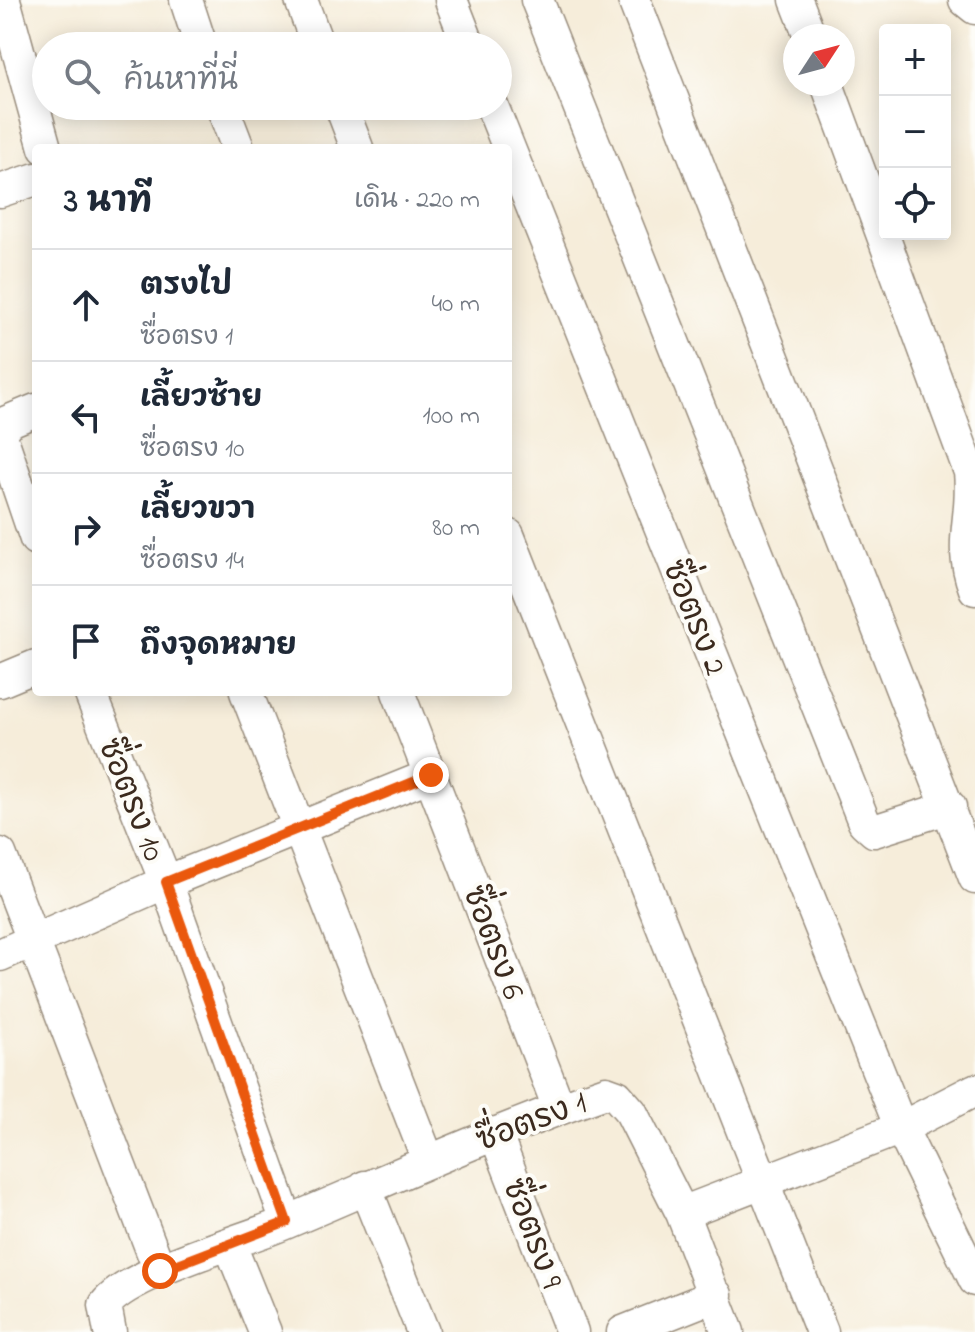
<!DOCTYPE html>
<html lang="th">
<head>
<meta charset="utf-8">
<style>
	:root { --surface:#fff; --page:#f6f6f7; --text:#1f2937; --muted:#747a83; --line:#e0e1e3 }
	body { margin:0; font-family:"Indie Flower","Playpen Sans Thai",sans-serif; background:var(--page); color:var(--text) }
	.controls { position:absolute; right:24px; top:24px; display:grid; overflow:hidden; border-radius:8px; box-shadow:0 4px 20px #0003 }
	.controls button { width:72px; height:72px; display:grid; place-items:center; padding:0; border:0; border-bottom:2px solid var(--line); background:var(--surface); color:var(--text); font:40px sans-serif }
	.compass { position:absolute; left:783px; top:24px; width:72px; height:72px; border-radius:50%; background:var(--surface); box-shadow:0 4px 20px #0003; rotate:54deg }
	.stop { position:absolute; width:24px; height:24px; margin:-18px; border:6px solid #ea580c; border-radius:50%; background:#fff }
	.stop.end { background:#ea580c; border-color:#fff; box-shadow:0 2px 8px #0008 }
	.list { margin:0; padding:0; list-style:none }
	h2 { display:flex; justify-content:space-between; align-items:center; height:104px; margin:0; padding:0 32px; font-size:34px }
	h2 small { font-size:26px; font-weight:400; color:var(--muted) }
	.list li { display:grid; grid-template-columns:52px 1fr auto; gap:24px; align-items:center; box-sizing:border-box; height:112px; padding:0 32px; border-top:2px solid var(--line) }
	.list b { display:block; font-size:30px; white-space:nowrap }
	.list p { margin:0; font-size:26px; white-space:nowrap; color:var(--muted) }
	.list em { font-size:26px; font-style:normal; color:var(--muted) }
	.icon { flex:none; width:44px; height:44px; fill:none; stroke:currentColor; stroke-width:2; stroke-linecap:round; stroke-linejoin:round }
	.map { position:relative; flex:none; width:975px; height:1332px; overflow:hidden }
	.search { position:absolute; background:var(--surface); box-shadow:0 4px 20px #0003; left:32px; top:32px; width:480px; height:88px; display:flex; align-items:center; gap:20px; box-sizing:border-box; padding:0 28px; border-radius:44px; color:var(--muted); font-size:30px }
	.panel { position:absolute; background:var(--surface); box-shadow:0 4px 20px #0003; left:32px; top:144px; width:480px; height:552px; border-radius:8px }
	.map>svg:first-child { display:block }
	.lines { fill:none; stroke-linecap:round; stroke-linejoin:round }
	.minor-casing { stroke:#988c7c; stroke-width:35 }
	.minor { stroke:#fff; stroke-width:32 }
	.route { stroke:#ea580c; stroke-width:10 }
	.labels { text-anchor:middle; stroke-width:8; stroke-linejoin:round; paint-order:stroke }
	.street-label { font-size:32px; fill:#3b2a1e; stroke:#fdfcf7 }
</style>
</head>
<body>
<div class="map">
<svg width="975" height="1332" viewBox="0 0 975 1332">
	<rect width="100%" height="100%" fill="#fdfcf7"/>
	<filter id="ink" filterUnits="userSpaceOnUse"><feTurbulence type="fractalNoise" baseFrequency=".0125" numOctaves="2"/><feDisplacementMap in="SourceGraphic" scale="16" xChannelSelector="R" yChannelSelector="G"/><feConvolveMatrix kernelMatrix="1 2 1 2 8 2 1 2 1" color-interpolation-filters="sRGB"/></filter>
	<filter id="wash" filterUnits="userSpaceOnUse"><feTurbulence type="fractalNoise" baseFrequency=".006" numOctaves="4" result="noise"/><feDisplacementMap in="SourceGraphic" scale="32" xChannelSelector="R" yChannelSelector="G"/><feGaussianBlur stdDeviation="1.8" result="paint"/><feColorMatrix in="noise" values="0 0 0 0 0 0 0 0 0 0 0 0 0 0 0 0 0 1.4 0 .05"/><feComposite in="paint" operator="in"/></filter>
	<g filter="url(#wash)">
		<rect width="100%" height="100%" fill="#f6edda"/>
	</g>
	<g filter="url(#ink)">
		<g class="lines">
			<defs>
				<path id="minor" d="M4 0 45 148
					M186 0 201 46
					M301 0 318 46
					M451 0 469 46
					M537 0 864 822 874 831 950 807
					M634 0 975 878
					M796 0 810 36
					M965 0 975 8
					M827 84 970 472C975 518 957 541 975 589
					M222 106 238 148
					M341 106 357 148
					M492 106 901 1128 975 1280
					M0 191 36 179
					M0 425 36 410
					M0 433 36 539
					M508 535 822 1332
					M0 681 36 666
					M90 692 166 882 287 1222
					M246 692 428 1160
					M398 692 559 1108
					M0 854 160 1271
					M0 955 166 882 431 775
					M495 1133 572 1332
					M365 1187 423 1332
					M682 1213 901 1128 975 1090
					M230 1245 265 1332
					M110 1332 105 1305C128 1273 245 1240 285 1223 392 1178 496 1130 606 1092L617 1096 631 1112 682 1213 728 1332
					M623 1332 716 1295"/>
			</defs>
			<use href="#minor" class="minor-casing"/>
			<use href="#minor" class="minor"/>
		</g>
	</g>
	<g class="lines" filter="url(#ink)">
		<path class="route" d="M160 1271 287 1222 166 882 431 775"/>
	</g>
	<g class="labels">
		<g class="street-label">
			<text transform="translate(696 617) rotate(68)" y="11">ซื่อตรง 2</text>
			<text transform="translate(133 799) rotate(68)" y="11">ซื่อตรง 10</text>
			<text transform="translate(495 942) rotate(69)" y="11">ซื่อตรง 6</text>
			<text transform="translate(531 1120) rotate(-21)" y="11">ซื่อตรง 1</text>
			<text transform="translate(534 1233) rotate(69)" y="11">ซื่อตรง 9</text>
		</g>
	</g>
</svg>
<div class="controls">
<button>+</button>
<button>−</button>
<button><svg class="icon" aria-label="locate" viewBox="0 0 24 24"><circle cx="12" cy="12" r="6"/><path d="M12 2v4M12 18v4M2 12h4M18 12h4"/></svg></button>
</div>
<svg class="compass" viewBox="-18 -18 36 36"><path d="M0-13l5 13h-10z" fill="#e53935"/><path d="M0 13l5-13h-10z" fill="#747a83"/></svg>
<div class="stop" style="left:160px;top:1271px"></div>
<div class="stop end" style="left:431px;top:775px"></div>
<div class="search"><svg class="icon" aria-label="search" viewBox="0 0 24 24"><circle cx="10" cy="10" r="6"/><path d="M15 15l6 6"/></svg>ค้นหาที่นี่</div>
<section class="panel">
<h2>3 นาที<small>เดิน · 220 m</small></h2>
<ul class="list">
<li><svg class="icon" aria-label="ahead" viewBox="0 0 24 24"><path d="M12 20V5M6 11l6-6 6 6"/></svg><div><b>ตรงไป</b><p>ซื่อตรง 1</p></div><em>40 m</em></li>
<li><svg class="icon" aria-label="left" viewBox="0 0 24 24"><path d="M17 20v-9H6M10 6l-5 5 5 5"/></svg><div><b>เลี้ยวซ้าย</b><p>ซื่อตรง 10</p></div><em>100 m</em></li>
<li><svg class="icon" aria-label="right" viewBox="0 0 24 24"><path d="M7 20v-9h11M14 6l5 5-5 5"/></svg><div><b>เลี้ยวขวา</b><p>ซื่อตรง 14</p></div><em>80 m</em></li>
<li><svg class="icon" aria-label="arrive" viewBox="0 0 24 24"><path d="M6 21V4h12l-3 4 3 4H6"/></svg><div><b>ถึงจุดหมาย</b></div></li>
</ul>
</section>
</div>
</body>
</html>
